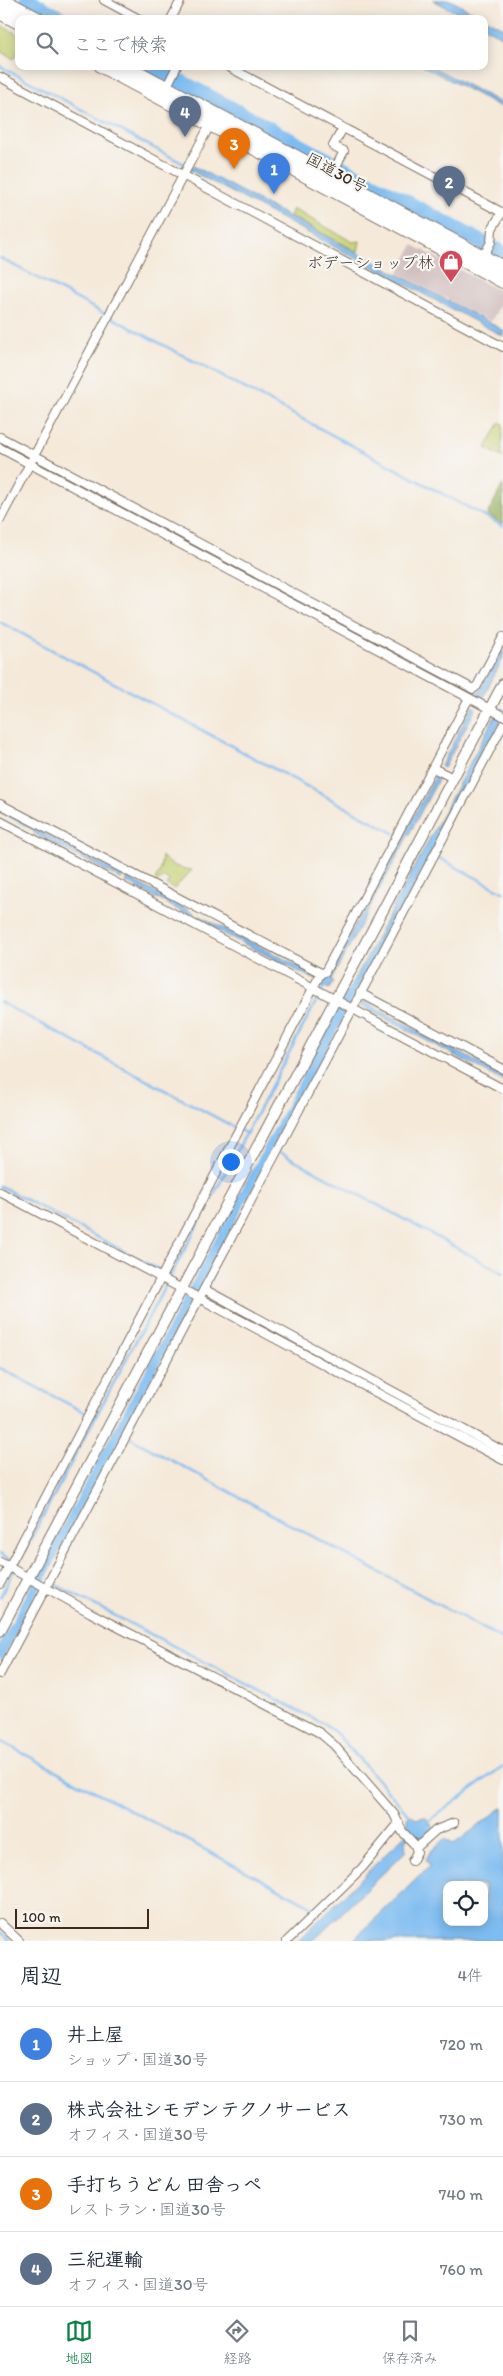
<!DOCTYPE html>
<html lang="ja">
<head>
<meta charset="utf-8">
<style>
	:root { --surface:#fff; --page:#f2f2f3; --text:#1f2937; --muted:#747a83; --line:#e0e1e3; --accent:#0b8043 }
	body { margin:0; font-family:Itim,"Klee One",sans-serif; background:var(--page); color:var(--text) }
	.controls { position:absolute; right:15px; bottom:15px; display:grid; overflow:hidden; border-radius:10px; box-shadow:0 2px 12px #0003 }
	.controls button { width:45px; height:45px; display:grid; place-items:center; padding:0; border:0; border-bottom:1px solid var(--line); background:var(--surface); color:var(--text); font:25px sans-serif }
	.scale { position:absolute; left:15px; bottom:12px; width:134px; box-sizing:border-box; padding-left:5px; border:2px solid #3b2a1e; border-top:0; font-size:14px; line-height:18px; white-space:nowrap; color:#3b2a1e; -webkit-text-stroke:4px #f6f6f2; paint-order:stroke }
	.you { position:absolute; left:230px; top:1161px; width:18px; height:18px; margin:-12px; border:4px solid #fff; border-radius:50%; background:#1a73e8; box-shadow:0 0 0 8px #1a73e833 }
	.badge { display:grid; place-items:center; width:32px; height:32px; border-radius:50%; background:var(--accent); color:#fff; font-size:16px; font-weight:700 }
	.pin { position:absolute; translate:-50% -41px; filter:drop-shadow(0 1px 2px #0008) }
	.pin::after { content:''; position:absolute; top:26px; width:18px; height:15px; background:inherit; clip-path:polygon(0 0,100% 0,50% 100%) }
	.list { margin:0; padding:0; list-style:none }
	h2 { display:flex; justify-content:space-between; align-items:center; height:65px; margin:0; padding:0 20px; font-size:21px }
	h2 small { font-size:16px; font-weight:400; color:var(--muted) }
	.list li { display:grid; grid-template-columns:32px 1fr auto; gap:15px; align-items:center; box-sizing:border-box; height:75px; padding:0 20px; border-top:1px solid var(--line) }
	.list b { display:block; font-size:19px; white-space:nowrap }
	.list p { margin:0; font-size:16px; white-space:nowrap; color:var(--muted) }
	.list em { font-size:16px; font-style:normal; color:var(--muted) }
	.icon { flex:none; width:28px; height:28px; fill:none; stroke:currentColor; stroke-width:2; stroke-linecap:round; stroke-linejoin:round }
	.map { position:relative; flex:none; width:503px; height:1941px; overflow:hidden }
	.search { position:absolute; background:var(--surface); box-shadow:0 2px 12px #0003; left:15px; right:15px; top:15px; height:55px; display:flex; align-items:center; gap:12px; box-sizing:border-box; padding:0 18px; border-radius:10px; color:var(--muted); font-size:19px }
	.sheet { height:365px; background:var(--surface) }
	nav { display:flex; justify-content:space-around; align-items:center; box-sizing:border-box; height:70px; border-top:1px solid var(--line); background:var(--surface); font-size:14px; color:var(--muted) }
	nav a { display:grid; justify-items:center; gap:2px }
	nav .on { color:var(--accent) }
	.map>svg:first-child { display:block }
	.industrial { fill:#d2bfc0 }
	.green { fill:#c6d274; stroke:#807e49 }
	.forest { fill:#9cb466; stroke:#6c6f42 }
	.water { fill:#7dbcf1; stroke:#5c7388; fill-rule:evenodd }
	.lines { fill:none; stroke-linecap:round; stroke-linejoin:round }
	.stream { stroke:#7dbcf1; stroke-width:2.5 }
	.canal { stroke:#7dbcf1; stroke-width:10 }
	.river { stroke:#7dbcf1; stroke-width:16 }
	.street-casing { stroke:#7c6d5f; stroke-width:10 }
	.secondary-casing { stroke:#7c6d5f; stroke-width:12 }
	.highway-casing { stroke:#7c6d5f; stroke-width:16 }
	.street { stroke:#fff; stroke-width:8 }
	.secondary { stroke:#fff; stroke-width:10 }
	.highway { stroke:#fff; stroke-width:14 }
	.labels { text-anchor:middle; stroke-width:4.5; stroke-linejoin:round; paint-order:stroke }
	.street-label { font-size:16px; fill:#3b2a1e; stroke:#f6f6f2 }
	.poi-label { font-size:16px; fill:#3b2a1e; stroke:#f6f6f2; text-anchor:end }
</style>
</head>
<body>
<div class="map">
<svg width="503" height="1941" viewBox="0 0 503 1941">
	<rect width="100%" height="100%" fill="#f6f6f2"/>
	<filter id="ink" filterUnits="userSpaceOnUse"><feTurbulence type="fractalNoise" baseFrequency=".02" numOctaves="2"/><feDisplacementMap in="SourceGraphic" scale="10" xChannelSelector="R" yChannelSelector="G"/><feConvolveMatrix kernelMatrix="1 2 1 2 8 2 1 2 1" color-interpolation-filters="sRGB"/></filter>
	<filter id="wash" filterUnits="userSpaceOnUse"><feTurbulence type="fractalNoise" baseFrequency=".0096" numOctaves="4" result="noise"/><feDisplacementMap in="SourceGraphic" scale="20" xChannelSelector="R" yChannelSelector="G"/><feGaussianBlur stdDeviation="1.12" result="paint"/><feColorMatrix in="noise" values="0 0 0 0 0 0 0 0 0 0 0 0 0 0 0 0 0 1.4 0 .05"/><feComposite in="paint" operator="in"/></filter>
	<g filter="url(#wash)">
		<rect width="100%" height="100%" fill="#f5e9d9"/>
		<path class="industrial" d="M413 245 503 293V299L491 322 398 273Z"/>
		<path class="green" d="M0 25 19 35V51L14 59 0 51Z
			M293 209 353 242 360 241 358 252 290 216Z
			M500 422 503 424 501 453 503 458 486 448Z
			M162 856C170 866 179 868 192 870L174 889 167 885 169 880 164 877 157 882 155 880 160 871Z"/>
		<path class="forest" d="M503 484V524L489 516 488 513Z"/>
		<path class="water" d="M433 0H450L503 28V37L484 27V19H469Z
			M423 66H431L503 104V108Z
			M193 166 503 330V336L190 170Z
			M503 649V658L482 699 472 695 474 693H479Z
			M472 706 476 708 444 768 441 766Z
			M495 716 500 717 501 721 353 1000 346 998V996Z
			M436 775 440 776 331 980 333 982 329 989 320 984 321 978 327 977Z
			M36 829 123 876 121 879 34 833Z
			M128 878 194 913 192 917 126 882Z
			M199 916 316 975 314 979 197 920Z
			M363 1001 503 1076V1081L360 1005Z
			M503 1807V1941H352L430 1866 426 1860 430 1852 444 1839 454 1844ZM447 1885H484V1922H447Z
			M411 1815 416 1819 425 1817 433 1827 422 1838 417 1835H410L405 1841 406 1851 313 1941H298L408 1832 407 1818Z"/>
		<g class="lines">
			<path class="stream" d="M0 66 186 165
				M0 258 503 526
				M0 442 474 694
				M0 622 394 833
				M502 709 503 710
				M0 811 37 831
				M437 857 503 892
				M0 1002 247 1134
				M270 1147 273 1149
				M280 1152 503 1273
				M0 1186 171 1276
				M194 1288 198 1291
				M208 1296 387 1393
				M0 1368 95 1418
				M118 1432 121 1434
				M132 1439 503 1639
				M0 1554 18 1564
				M41 1576 45 1579
				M52 1583 326 1725 336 1733 412 1818
				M0 1597 325 985
				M0 1741 313 1907
				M426 1823 503 1766
				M0 1932 10 1941"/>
			<path class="canal" d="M0 1654 355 987"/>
			<path class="river" d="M27 0 62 19
				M151 66 503 254"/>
		</g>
	</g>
	<g filter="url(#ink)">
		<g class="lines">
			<defs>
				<path id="street" d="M104 0 139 19
					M171 19 181 0
					M227 66 503 213
					M0 77 503 347
					M166 88 177 66
					M331 176 344 151 333 146 343 128
					M483 257 491 242 492 229 502 212
					M0 437 473 689 477 686 503 637
					M0 448 503 716
					M0 520 211 123
					M433 768 453 778
					M0 804 321 973 325 972 469 698
					M0 821 503 1089
					M360 993 503 1069
					M0 1192 503 1460
					M204 1289 503 1451
					M0 1562 91 1613 320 1733 334 1745 394 1814 402 1831 415 1845 417 1852 412 1861
					M0 1584 321 973
					M0 1674 503 725
					M416 1848 436 1830 454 1823
					M0 1923 19 1941
					M287 1941 362 1868 399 1823"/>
				<path id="secondary" d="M0 1631 503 684"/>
				<path id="highway" d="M2 0 37 19
					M0 12 19 22
					M102 66 503 281
					M125 66 503 268"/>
			</defs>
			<use href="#street" class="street-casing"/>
			<use href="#secondary" class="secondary-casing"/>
			<use href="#highway" class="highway-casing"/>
			<use href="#street" class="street"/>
			<use href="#secondary" class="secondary"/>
			<use href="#highway" class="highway"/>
		</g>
	</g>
	<defs>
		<symbol id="shop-pin" viewBox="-11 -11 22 30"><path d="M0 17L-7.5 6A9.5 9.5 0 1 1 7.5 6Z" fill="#d1495b" stroke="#f6f6f2"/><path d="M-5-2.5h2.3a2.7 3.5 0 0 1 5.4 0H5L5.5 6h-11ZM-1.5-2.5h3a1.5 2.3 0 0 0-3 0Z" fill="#fff"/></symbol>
	</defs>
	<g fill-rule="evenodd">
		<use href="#shop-pin" x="437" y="248" width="28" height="38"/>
	</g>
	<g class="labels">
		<g class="street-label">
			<text transform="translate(337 172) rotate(28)" y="6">国道30号</text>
		</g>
		<g class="poi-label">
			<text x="434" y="268">ボデーショップ林</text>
		</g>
	</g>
</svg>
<div class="controls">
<button><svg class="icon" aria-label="locate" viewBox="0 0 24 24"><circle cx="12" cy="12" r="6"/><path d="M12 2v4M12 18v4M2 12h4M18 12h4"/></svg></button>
</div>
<div class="scale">100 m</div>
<div class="you"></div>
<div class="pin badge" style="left:274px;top:194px;background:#3f7fe0">1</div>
<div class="pin badge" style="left:449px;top:207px;background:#5c6f8a">2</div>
<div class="pin badge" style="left:234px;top:169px;background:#e8710a">3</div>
<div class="pin badge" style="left:185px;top:137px;background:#5c6f8a">4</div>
<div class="search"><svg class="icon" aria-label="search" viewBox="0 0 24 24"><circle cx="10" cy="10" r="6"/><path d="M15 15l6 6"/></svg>ここで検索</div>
</div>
<section class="sheet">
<h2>周辺<small>4件</small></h2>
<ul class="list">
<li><span class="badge" style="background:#3f7fe0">1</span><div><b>井上屋</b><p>ショップ · 国道30号</p></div><em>720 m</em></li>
<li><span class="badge" style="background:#5c6f8a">2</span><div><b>株式会社シモデンテクノサービス</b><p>オフィス · 国道30号</p></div><em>730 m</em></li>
<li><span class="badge" style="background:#e8710a">3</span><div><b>手打ちうどん 田舎っぺ</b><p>レストラン · 国道30号</p></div><em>740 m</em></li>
<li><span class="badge" style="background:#5c6f8a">4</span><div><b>三紀運輸</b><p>オフィス · 国道30号</p></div><em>760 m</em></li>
</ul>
</section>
<nav>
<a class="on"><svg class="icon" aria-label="map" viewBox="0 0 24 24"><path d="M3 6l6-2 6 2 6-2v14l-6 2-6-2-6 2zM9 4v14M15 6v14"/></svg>地図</a>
<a><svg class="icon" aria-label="directions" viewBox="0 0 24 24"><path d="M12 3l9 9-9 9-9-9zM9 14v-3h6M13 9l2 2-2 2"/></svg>経路</a>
<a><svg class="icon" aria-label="saved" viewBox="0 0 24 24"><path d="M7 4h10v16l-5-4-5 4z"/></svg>保存済み</a>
</nav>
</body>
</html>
